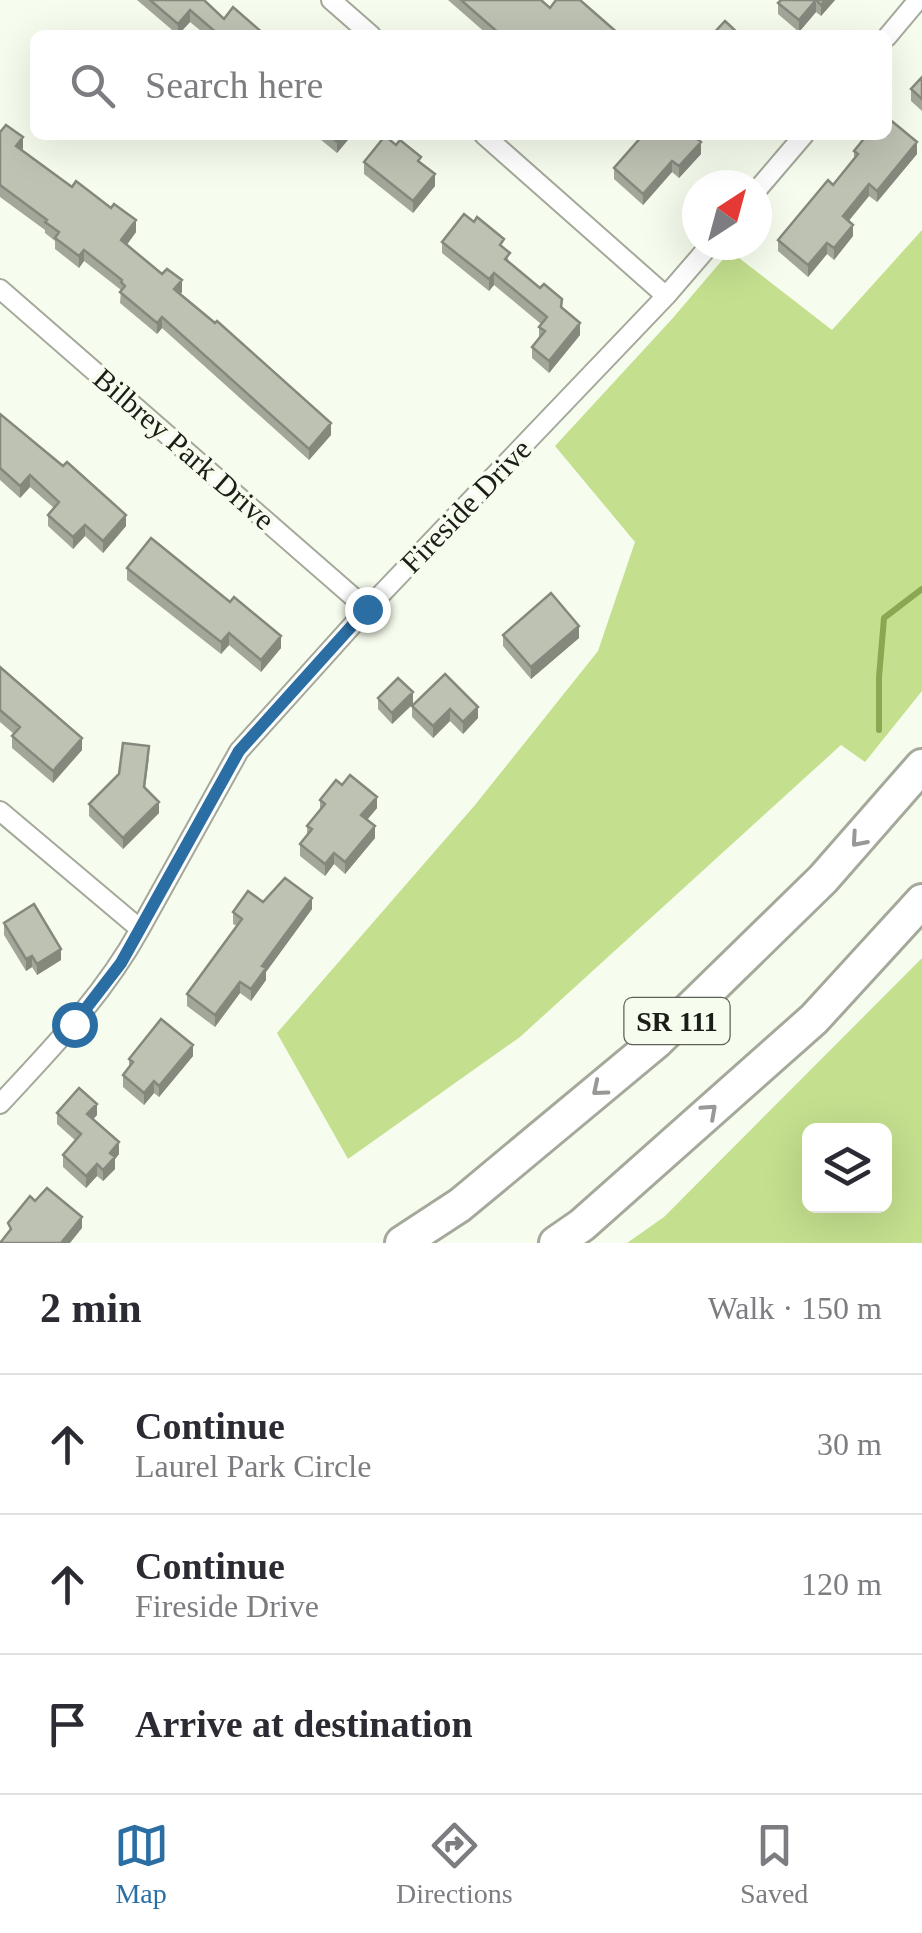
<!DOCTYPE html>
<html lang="en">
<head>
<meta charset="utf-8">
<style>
	:root { --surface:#fff; --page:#f2f2f3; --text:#2b2b33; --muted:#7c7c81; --line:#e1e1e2; --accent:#2a6ea3 }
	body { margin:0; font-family:"Times New Roman",serif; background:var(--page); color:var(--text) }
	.controls { position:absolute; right:30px; bottom:30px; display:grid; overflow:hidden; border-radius:15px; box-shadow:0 10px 40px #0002 }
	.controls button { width:90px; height:90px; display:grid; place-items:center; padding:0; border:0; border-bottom:2px solid var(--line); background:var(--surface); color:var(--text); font:50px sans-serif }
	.compass { position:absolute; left:682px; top:170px; width:90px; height:90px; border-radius:50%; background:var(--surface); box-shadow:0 10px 40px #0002; rotate:36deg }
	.stop { position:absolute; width:30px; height:30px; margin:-22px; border:8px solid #2a6ea3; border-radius:50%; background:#fff }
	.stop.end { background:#2a6ea3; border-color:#fff; box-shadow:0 2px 10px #0008 }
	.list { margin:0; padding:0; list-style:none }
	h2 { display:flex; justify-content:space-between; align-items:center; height:130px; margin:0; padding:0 40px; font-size:42px }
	h2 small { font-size:32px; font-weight:400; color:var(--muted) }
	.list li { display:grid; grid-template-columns:65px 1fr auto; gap:30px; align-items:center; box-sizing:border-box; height:140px; padding:0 40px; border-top:2px solid var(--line) }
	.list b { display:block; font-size:38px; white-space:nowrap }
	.list p { margin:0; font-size:32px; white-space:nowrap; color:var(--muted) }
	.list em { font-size:32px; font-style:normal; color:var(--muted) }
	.icon { flex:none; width:55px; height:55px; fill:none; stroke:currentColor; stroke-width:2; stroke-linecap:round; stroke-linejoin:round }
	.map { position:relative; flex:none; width:922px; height:1243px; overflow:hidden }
	.search { position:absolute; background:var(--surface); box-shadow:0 10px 40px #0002; left:30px; right:30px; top:30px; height:110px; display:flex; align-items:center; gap:25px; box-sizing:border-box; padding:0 35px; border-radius:15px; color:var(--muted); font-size:38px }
	.sheet { height:550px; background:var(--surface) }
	nav { display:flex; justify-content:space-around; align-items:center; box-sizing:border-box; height:140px; border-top:2px solid var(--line); background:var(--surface); font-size:28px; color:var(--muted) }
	nav a { display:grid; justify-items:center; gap:5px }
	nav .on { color:var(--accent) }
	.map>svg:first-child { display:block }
	.green { fill:#c4df8e; fill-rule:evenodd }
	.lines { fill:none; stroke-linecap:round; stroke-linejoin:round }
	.stream { stroke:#8ca751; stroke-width:6 }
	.street-casing { stroke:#a4a99b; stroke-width:22 }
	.highway-casing { stroke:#a4a99b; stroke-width:38 }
	.street { stroke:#fff; stroke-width:18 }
	.highway { stroke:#fff; stroke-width:32 }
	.wall { fill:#a3a79a }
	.shaded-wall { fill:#84887d }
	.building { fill:#bdc2b3; stroke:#84887d; stroke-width:2.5 }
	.oneway { stroke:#989997 }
	.route { stroke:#2a6ea3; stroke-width:12 }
	.labels { text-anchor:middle; stroke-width:8; stroke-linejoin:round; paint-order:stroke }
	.shield { fill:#f7fdee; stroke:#5d6058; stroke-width:2.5 }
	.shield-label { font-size:28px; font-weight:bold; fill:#1b1d18 }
	.street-label { font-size:30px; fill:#1b1d18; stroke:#f7fdee }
</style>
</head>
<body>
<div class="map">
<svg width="922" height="1243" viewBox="0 0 922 1243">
	<rect width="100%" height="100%" fill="#f7fdee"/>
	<path class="green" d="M922 230V691L865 762 841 745 520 1037 348 1159 277 1033 475 805 598 651 635 542 555 446 672 319 730 251 832 330Z
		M922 958V1243H627L664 1217ZM810 1130H884V1206H810Z"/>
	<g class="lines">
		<path class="stream" d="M879 730V677L884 618 922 589"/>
		<defs>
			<path id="street" d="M331 0 371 35
				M887 37 918 0
				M484 135 666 296
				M757 190 804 135
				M0 289 367 609
				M0 811 140 929C103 996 51 1049 0 1104
				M140 929 239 751 367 609 666 296 710 245"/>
			<path id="highway" d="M402 1243 460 1205 656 1042 823 879 922 766
				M556 1243 582 1225 814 1019 922 901"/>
		</defs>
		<use href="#street" class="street-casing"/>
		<use href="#highway" class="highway-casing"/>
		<use href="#street" class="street"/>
		<use href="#highway" class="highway"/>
	</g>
	<path class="wall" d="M137 0H204L224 19 265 35H206L190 22 178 35Z
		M448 0H541L550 8 620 35H488Z
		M781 0H835L821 16 816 12 799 32 778 14V3Z
		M922 77V111L911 101V89Z
		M0 131 23 149 21 151 136 232 127 245 182 292 180 294 331 435 309 460 162 328 157 334 120 303 121 290 84 261 79 268 55 249V241L45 233V230L0 197Z
		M315 135H352L337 153Z
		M854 151 917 154 877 202 869 196 848 221 853 236 834 260 827 254 808 277 778 251V240L833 185 854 158Z
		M701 154 679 178 672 172 643 205 614 179V168Z
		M364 162 421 163 435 186 413 213 364 174Z
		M442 242 504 248 510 264 562 308 580 335 549 373 532 358V347L539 338V327L541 324 494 285 489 291 442 253Z
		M0 414 126 526 103 553 85 536 73 549 48 526V515L54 508 30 487 20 498 0 480Z
		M127 568 281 648 261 672 229 645 221 654 127 580Z
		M503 635 579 638 531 679 503 646Z
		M0 667 82 750 53 783 12 748V736L14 734 0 722Z
		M445 674 478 718 463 734 450 721 433 738 412 717V706Z
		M378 698 413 704 392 724 378 709Z
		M149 758 145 788 159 813 123 849 89 816V804Z
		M320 800 377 808 367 820 375 838 345 874 334 864 325 876 300 856V844L307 835V826L320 810Z
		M263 902 312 909 266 972V980L251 1001 240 993 215 1027 187 1006V994L237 926 233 924V912Z
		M4 923 61 960 37 975 32 967 26 971 4 935Z
		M193 1056 159 1097 154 1093 144 1105 123 1087V1075L129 1067V1059Z
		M57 1113 97 1115 93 1119 119 1154 115 1159V1169L103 1181 97 1176 86 1188 63 1167V1155L76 1141 57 1124Z"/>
	<path class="shaded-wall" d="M816 0V12L799 32V20Z
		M825 0H835L821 16V5Z
		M190 10V22L178 35V24Z
		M342 135H352L337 153V142Z
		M23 137V149L16 158V146Z
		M701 142V154L679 178V166Z
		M917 142V154L877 202V191Z
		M672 161V172L643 205V194Z
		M435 174V186L413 213V201Z
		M869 184V196L843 228V216Z
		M136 220V232L121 252V240Z
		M853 225V236L834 260V248Z
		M827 243V254L808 277V265Z
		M84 250V261L79 268V256Z
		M494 273V285L489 291V279Z
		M182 280V292L174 301V289Z
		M162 317V328L157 334V323Z
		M580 323V335L549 373V361Z
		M331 423V435L309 460V449Z
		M30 475V487L20 498V486Z
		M126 515V526L103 553V541Z
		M85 525V536L73 549V537Z
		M579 626V638L531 679V667Z
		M229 633V645L221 654V642Z
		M281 636V648L261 672V660Z
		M413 692V704L392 724V713Z
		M478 707V718L463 734V722Z
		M450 709V721L433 738V726Z
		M82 738V750L53 783V771Z
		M377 797V808L361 827V815Z
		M159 802V813L123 849V838Z
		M375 826V838L345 874V862Z
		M334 853V864L325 876V864Z
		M312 898V909L266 972V980L251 1001V989L262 966Z
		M61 949V960L37 975V964Z
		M32 956V967L26 971V959Z
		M240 982V993L215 1027V1015Z
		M193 1045V1056L159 1097V1086Z
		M154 1081V1093L144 1105V1093Z
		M97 1104V1115L87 1126V1114Z
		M119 1142V1154L115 1159V1169L103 1181V1170L110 1153Z
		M97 1164V1176L86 1188V1176Z
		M82 1217V1228L70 1243H61Z"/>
	<path class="building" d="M150 0H204L224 19 233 7 265 35H219L190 10 178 24Z
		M461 0H541L550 8 556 0H580L620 35H501Z
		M781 0H825L821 5 816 0 799 20 778 3Z
		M725 21 740 35H712Z
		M922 77V99L911 89Z
		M888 118 917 142 877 191 869 184 843 216 853 225 834 248 827 243 808 265 778 240 828 180 833 185 858 154 854 151 867 135H887Z
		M6 125 23 137 16 146 72 187 76 181 111 208 114 204 136 220 121 240 162 274 167 269 182 280 174 289 215 323 217 321 331 423 309 449 162 317 157 323 120 292 125 286 121 282 122 280 84 250 79 256 55 238 59 232 45 222 47 220 0 185V131H1Z
		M329 135H342L337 142Z
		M643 135H693L701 142 679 166 672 161 643 194 614 168Z
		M385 136 396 145 400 140 421 157 418 161 435 174 413 201 364 162Z
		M464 214 474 222 477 217 504 239 500 245 510 253 505 259 540 288 544 284 562 299 561 307 580 323 549 361 532 347 545 331 539 327 547 317 494 273 489 279 442 242Z
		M0 414 63 466 67 462 126 515 103 541 85 525 73 537 48 515 59 502 30 475 20 486 0 468Z
		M151 538 230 602 234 597 281 636 261 660 229 633 221 642 127 568Z
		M551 593 579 626 531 667 503 635Z
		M0 667 82 738 53 771 12 736 20 727 0 710Z
		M445 674 478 707 463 722 450 709 433 726 412 706Z
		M398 678 413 692 392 713 378 698Z
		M123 743 149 746 144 787 159 802 123 838 89 804 119 774Z
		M350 775 377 797 361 815 375 826 345 862 334 853 325 864 300 844 312 829 307 826 325 804 320 800 336 780 342 785Z
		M285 878 312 898 262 966 266 968 251 989 240 982 215 1015 187 994 242 919 233 912 248 891 263 902Z
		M34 904 61 949 37 964 32 956 26 959 4 923Z
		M161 1019 193 1045 159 1086 154 1081 144 1093 123 1075 133 1062 129 1059Z
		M79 1088 97 1104 87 1114 119 1142 110 1153 115 1157 103 1170 97 1164 86 1176 63 1155 81 1134 57 1113Z
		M47 1188 82 1217 61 1243H0L11 1229 8 1223 30 1196 35 1201Z"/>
	<defs><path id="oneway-chevron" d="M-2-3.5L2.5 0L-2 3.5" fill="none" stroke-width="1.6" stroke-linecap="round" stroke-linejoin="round" transform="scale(2.5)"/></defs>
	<g class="oneway">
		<use href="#oneway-chevron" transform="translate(858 840) rotate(131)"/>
		<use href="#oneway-chevron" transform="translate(599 1089) rotate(140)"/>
		<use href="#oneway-chevron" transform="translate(710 1111) rotate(-42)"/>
	</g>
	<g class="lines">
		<path class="route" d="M74 1024 121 963 239 751 367 609"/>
	</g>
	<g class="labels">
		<rect class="shield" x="624.5" y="998" width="105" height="46" rx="8"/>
		<g class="shield-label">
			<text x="677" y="1031">SR 111</text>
		</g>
		<g class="street-label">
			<text transform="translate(184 449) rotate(41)" y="10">Bilbrey Park Drive</text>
			<text transform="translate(466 506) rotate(-46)" y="10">Fireside Drive</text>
		</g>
	</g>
</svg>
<div class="controls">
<button><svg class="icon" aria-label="layers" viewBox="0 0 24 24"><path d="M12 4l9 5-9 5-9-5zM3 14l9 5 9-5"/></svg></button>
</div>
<svg class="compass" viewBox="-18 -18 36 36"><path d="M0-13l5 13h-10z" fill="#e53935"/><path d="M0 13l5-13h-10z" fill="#7c7c81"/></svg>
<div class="stop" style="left:74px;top:1024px"></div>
<div class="stop end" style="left:367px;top:609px"></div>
<div class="search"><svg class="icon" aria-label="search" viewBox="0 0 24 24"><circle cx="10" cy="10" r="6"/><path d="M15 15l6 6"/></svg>Search here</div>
</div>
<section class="sheet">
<h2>2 min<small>Walk · 150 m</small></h2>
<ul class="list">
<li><svg class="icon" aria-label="ahead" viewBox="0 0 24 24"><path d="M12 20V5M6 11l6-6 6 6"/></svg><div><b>Continue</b><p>Laurel Park Circle</p></div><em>30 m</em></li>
<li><svg class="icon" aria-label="ahead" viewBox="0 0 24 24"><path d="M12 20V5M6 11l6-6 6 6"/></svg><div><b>Continue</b><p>Fireside Drive</p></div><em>120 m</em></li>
<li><svg class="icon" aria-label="arrive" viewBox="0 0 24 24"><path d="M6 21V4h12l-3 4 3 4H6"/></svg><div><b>Arrive at destination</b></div></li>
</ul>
</section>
<nav>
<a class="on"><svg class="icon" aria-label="map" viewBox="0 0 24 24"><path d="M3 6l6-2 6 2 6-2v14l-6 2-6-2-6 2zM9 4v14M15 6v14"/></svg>Map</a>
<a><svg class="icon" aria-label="directions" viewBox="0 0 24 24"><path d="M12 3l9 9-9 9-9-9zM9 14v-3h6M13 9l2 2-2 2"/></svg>Directions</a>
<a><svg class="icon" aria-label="saved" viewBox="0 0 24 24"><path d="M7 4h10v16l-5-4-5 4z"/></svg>Saved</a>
</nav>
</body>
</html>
